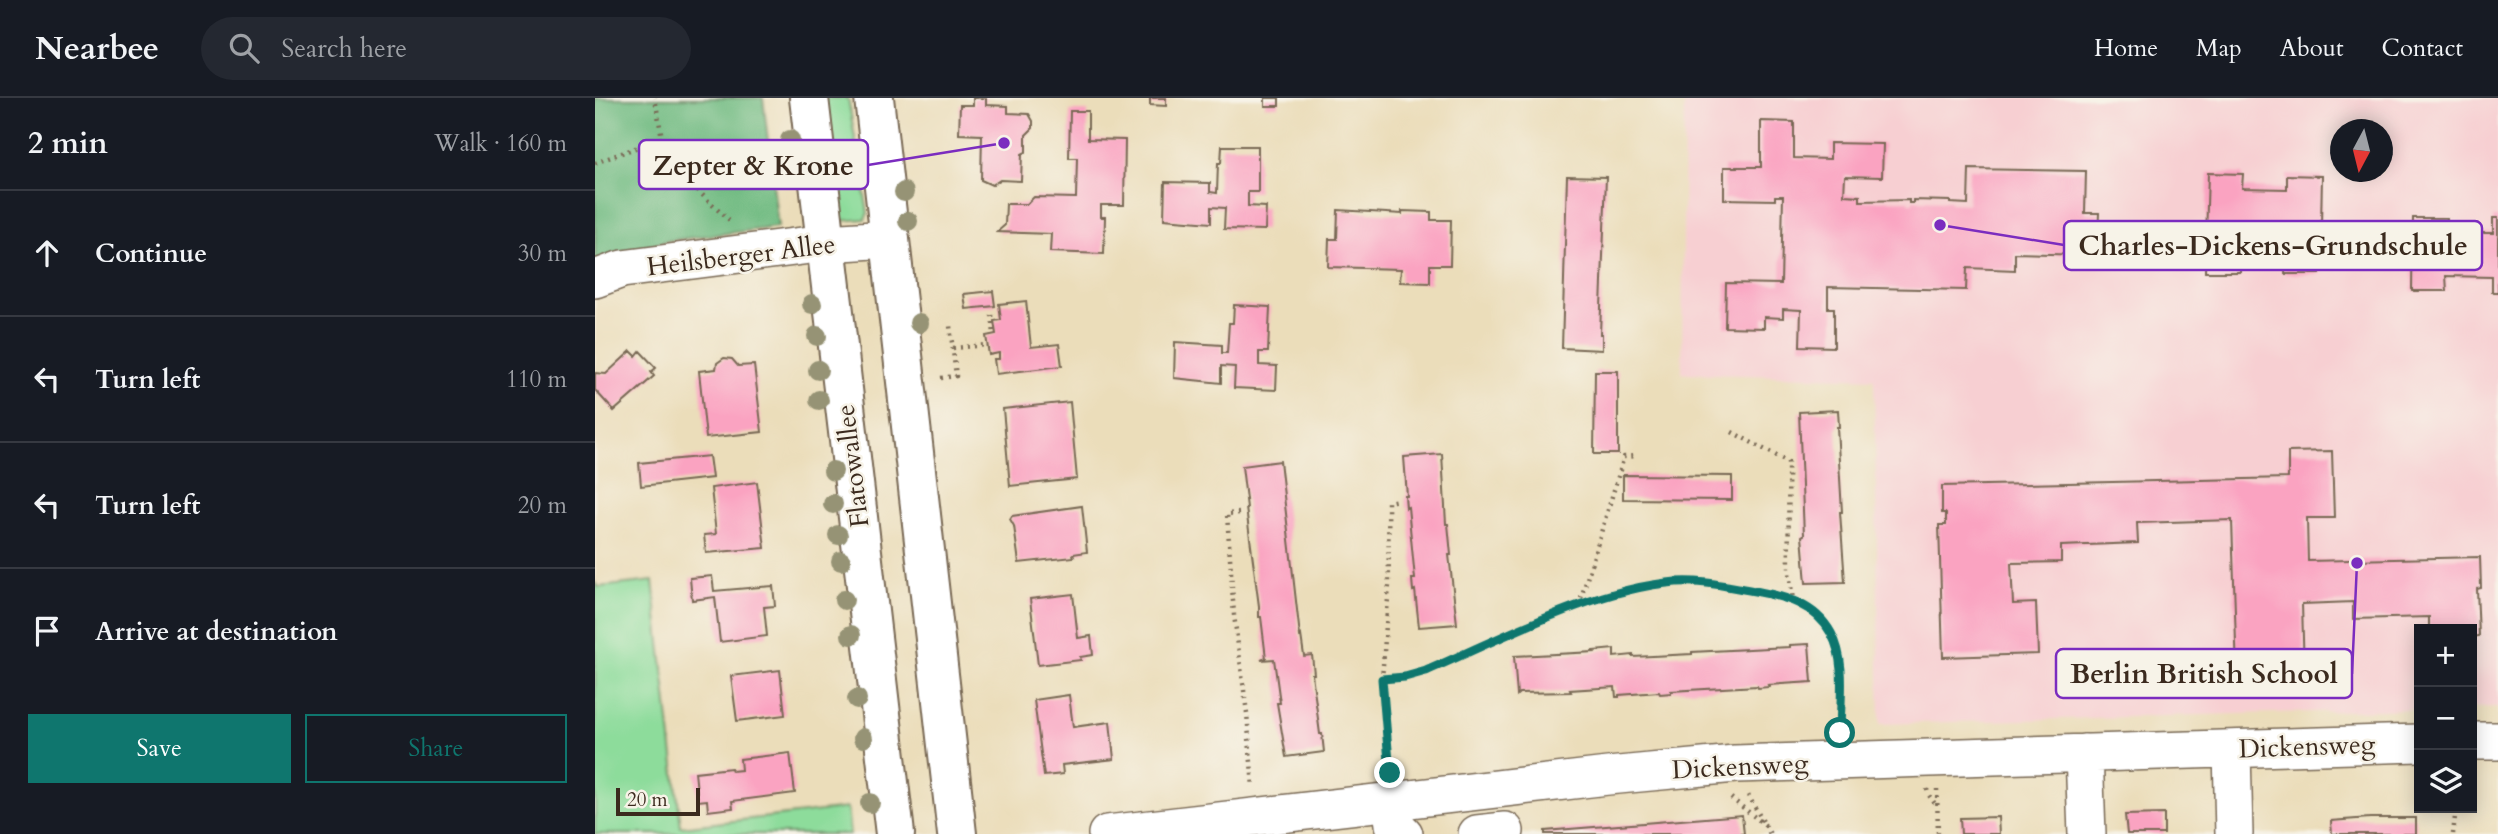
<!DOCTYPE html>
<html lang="en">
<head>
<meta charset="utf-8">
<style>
	:root { --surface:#171b24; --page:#242831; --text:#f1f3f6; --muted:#9ea1a6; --line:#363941; --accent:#0f766e }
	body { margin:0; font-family:Cardo,serif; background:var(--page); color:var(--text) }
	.controls { position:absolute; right:21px; bottom:21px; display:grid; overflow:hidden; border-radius:0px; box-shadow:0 4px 18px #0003 }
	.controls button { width:63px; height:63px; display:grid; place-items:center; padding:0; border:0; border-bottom:2px solid var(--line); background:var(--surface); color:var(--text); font:35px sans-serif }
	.compass { position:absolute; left:1735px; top:21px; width:63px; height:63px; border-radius:50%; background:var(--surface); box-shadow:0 4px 18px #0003; rotate:187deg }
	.scale { position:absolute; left:21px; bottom:18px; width:84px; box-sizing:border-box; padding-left:7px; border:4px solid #3b2a1e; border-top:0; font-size:19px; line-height:24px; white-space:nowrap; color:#3b2a1e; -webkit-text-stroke:5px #f7f3e8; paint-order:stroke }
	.stop { position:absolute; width:21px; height:21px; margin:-16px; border:5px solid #0f766e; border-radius:50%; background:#fff }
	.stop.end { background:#0f766e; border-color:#fff; box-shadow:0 2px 7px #0008 }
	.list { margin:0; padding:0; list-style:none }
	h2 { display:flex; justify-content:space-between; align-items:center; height:91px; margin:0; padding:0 28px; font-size:30px }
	h2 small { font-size:23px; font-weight:400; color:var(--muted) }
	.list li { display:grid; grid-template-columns:46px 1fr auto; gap:21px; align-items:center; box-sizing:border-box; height:126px; padding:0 28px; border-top:2px solid var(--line) }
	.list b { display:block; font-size:26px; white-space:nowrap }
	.list em { font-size:23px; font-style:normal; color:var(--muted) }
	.actions { display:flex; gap:14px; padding:21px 28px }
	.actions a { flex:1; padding:16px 0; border:2px solid var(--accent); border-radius:0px; text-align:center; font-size:24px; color:var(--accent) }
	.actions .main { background:var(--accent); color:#fff }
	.icon { flex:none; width:38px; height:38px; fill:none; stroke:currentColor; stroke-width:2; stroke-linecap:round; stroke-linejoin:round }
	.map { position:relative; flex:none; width:1903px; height:736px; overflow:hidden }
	header { display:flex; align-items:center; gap:42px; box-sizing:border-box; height:98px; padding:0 35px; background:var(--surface); border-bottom:2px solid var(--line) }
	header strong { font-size:33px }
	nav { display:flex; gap:38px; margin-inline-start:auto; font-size:24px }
	.search { width:490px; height:63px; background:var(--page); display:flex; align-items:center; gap:18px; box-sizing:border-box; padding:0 24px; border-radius:38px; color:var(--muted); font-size:26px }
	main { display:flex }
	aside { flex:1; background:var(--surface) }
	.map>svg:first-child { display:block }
	.built { fill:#f7cfd2; fill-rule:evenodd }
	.green { fill:#8ddc9b; stroke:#64835c; stroke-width:2 }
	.forest { fill:#72bc83; stroke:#567350; stroke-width:2 }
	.building { fill:#faa3c1 }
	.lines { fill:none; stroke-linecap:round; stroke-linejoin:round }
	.minor-casing { stroke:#796955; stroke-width:40 }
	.major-casing { stroke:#796955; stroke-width:42 }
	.path { stroke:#796955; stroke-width:4.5; stroke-dasharray:2 5; stroke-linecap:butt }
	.minor { stroke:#fff; stroke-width:37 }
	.major { stroke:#fff; stroke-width:38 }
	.tree { fill:#969375 }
	.route { stroke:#0f766e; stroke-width:9 }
	.labels { text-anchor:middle; stroke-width:5; stroke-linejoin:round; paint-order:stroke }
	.street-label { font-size:26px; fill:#3b2a1e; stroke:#f7f3e8 }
	.leader { fill:none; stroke:#7b2cbf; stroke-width:2.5 }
	.callout-dot { fill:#7b2cbf; stroke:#f7f3e8; stroke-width:2.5 }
	.callout { fill:#f7f3e8; stroke:#7b2cbf; stroke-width:2.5 }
	.callout-label { font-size:28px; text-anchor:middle; font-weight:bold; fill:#3b2a1e }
</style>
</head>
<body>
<header>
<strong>Nearbee</strong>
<div class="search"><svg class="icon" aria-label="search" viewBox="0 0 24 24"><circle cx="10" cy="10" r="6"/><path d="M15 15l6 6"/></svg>Search here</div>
<nav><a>Home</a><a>Map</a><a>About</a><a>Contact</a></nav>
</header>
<main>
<aside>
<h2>2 min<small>Walk · 160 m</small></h2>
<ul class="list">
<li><svg class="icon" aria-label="ahead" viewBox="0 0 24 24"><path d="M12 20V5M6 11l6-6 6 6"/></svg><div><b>Continue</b></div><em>30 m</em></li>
<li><svg class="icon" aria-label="left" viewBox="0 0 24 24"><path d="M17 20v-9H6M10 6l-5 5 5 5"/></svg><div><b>Turn left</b></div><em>110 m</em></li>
<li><svg class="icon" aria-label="left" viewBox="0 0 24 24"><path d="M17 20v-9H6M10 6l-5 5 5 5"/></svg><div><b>Turn left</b></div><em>20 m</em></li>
<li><svg class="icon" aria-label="arrive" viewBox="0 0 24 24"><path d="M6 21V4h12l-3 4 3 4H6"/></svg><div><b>Arrive at destination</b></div></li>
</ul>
<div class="actions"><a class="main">Save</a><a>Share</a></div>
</aside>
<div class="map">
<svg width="1903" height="736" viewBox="0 0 1903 736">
	<rect width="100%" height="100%" fill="#f7f3e8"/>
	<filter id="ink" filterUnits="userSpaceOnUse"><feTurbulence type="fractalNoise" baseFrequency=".0143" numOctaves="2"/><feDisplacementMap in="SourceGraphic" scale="14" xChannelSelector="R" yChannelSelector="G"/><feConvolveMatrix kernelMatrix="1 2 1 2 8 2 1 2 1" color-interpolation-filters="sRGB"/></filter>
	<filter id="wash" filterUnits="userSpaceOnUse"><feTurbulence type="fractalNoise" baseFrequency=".00686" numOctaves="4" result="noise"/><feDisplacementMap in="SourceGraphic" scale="28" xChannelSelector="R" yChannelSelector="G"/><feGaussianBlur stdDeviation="1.57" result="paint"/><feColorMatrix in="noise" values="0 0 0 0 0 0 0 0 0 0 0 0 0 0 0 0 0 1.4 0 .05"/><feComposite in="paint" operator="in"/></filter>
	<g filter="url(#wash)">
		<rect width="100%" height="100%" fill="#ebddba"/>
		<path class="built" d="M1089 0H1903V609L1877 610V531H1824V611L1285 626 1279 281 1087 275ZM1745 32H1787V74H1745Z"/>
		<path class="green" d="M228 0H253L273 115 270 121 246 123Z
			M58 483 86 729 252 710 255 736H0V485L4 489Z"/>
		<path class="forest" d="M0 0H168L183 129 71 143 0 164Z"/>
		<g id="blocks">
			<path class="building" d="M378 0H391V7L413 8V15L434 16 438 23V30L431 37V54L427 56 426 83 405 82 397 87 386 82 387 37 364 36 365 7H378Z
				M555 0H571V8L555 7Z
				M670 0H684V8H670Z
				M475 13H493V41L530 42 529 107H506V119H510L509 156 455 154 456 136 402 134 410 127 411 106H432L439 99 481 100 482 60H474Z
				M1166 23 1199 24V60L1235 61V45L1288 46 1287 79 1250 78 1249 97 1265 98V103L1314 102V105H1318V102L1355 103V105L1373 106 1374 71 1491 73 1490 115H1504L1503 138H1489V157L1420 155V172L1372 170 1371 192 1233 189V210H1239V249L1205 248 1206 212 1188 211V220L1169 219V230L1130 229 1131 185 1186 186 1188 98H1180V102L1129 101V69H1166Z
				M627 48H663V94H653V108L671 109 670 132 629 131 630 110 616 109V125L569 121 570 84 615 85V94L622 95 623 65H626Z
				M1613 75 1648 76 1647 90 1692 91V77L1727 78 1725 176H1690L1691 152 1646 151 1645 174H1610Z
				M972 78 1011 79 1005 236H1007V252L967 250Z
				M743 112 807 116V113L836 114V122H856L855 167H835V185L805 184 806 171 733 169 734 141H742Z
				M1818 120H1852V135H1898V120H1903V194H1897V179L1851 178 1852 193H1817Z
				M398 193 400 208 371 211 369 196Z
				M431 203 436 249 464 246 467 268 401 276 399 261H404V255L394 257 391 238 401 236 399 223 406 222 404 206Z
				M639 207 675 209 673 254H664V267L682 268 681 292 639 290 640 269 626 268V285L579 280 580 244 627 247V255H632L634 225H638Z
				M36 253 41 258 45 253 61 270 56 274 59 278 19 313 0 292V275L11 276Z
				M129 260 137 261 143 268 159 267 167 334 111 340 104 273 121 271 122 265Z
				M1000 273H1023V356H999Z
				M475 304 482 381 415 388 408 311Z
				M1243 312 1244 329H1242L1247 414H1245L1250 484 1211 485 1207 438 1209 437 1204 314Z
				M1737 353 1739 420H1712L1713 463 1885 459 1886 490 1882 491 1884 538 1877 539V531H1834V519L1758 521V504L1707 506 1709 574 1642 576 1637 422 1542 425 1543 445 1466 448V464L1416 465 1418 506 1441 505 1443 556 1348 559 1344 427H1351V415H1347V388L1693 380V354Z
				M847 356 851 426H853L856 457H854L862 526 824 529 820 492 818 493 817 481H820L813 409 811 410 810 398H812L809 359Z
				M114 358 117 380 46 388 44 365Z
				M685 363 705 538 706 537 709 558 717 557 719 576H717L725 636H727L729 654 691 659 682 605H685L679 561 666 562 671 560 666 519H664V508L651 410H652L647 368Z
				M1028 377 1137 378V402L1028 401Z
				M162 384 170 450 111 455 109 437 121 436 116 390Z
				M487 408 492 454 478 456 479 459 424 465 419 428 415 421 417 418Z
				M117 478 119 493 178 488 180 508 169 509 172 538 125 544 120 499 97 502 95 480Z
				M478 496 483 540 496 538 498 557 485 559 486 562 443 567 435 501Z
				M1214 546 1217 584 1173 587 1174 589 1163 590 1162 588 1076 593V595L1065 596 1064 594 1024 597V599H1021L1020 589 975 592 976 594 924 595 922 597 919 558 999 554 998 553 1019 551V559L1038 557V559L1097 556V554L1195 549V547Z
				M185 572 190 617 142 623 136 578Z
				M474 597 478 629 515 624 519 661 467 667 468 676 449 678 439 602Z
				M195 655 200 695 137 703 138 710 113 713 112 702 103 703 100 674 136 670 137 673 146 672 145 661Z
				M1569 716V736H1532L1530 717Z
				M1147 717 1149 736H950V733Z
				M1403 719 1404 736H1366L1365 720Z
				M1775 720H1821V736H1737L1736 723Z"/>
		</g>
	</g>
	<g filter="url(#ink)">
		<use href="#blocks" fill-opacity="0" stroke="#796955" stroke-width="2"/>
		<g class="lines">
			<defs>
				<path id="minor" d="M0 181 27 171 231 145 295 141
					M1877 643H1903
					M1637 651 1639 736
					M1489 655 1492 736
					M796 703 799 726 809 736
					M512 736 1013 678 1140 666 1824 645
					M882 736 910 733"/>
				<path id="major" d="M214 0 300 736
					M279 0 362 736"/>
			</defs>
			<use href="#minor" class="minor-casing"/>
			<use href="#major" class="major-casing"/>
			<path class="path" d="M67 40C89 78 103 96 137 124
				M0 65 67 40 60 0
				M397 217 399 236
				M358 250 392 247
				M346 280 361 278 355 228
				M1137 334 1193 364 1194 475 1198 502
				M644 415 632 416 639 517 652 615 658 689
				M984 507 1029 359 1041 358
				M787 581 794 487 793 404 804 402
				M795 672 787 581 810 578 831 573C910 539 994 492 1080 484 1108 482 1138 489 1165 494 1194 499 1226 509 1238 539 1250 568 1245 603 1245 634
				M1332 691 1333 696 1341 707
				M1342 691 1343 736
				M1153 697 1175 736
				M1136 700 1171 728
				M1858 736 1861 710"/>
			<use href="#minor" class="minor"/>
			<use href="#major" class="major"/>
		</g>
		<g class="tree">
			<circle cx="195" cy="42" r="10"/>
			<circle cx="309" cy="94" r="10"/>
			<circle cx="313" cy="123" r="10"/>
			<circle cx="217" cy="206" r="10"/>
			<circle cx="324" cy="225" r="10"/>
			<circle cx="222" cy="238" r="10"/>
			<circle cx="223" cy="272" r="10"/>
			<circle cx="224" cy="302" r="10"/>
			<circle cx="238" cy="373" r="10"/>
			<circle cx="238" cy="406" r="10"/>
			<circle cx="243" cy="437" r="10"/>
			<circle cx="246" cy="463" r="10"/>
			<circle cx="249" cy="502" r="10"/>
			<circle cx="256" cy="537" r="10"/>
			<circle cx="262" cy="601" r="10"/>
			<circle cx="268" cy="640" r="10"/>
			<circle cx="275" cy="705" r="10"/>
		</g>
	</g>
	<g class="lines" filter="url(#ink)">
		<path class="route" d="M795 675 787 581 810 579 831 573C908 540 997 491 1081 484 1107 482 1135 489 1160 493 1191 499 1220 506 1236 535 1252 563 1245 603 1245 635"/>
	</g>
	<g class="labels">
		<g class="street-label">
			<text transform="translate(146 157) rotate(-7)" y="9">Heilsberger Allee</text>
			<text transform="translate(257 368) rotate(-97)" y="9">Flatowallee</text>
			<text transform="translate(1712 648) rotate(-2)" y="9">Dickensweg</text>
			<text transform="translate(1145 668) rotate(-3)" y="9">Dickensweg</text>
		</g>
	</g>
	<path class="leader" d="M409 45L273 67M1345 127L1469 147M1762 465L1757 576"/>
	<g class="callout-dot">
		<circle cx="409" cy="45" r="7"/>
		<circle cx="1345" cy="127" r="7"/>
		<circle cx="1762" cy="465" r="7"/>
	</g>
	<g class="callout">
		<rect x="44" y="42" width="229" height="49" rx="7"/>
		<rect x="1469" y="123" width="418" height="49" rx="7"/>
		<rect x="1461" y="551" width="296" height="49" rx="7"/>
	</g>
	<g class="callout-label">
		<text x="158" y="77">Zepter &amp; Krone</text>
		<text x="1678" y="157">Charles-Dickens-Grundschule</text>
		<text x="1609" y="585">Berlin British School</text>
	</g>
</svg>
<div class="controls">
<button>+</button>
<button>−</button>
<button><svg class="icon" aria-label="layers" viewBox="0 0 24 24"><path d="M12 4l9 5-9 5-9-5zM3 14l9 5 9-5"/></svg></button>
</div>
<svg class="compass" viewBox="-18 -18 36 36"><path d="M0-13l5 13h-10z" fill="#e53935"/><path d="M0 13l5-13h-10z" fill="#9ea1a6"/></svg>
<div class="scale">20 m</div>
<div class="stop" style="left:1245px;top:635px"></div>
<div class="stop end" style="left:795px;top:675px"></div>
</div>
</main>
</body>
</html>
